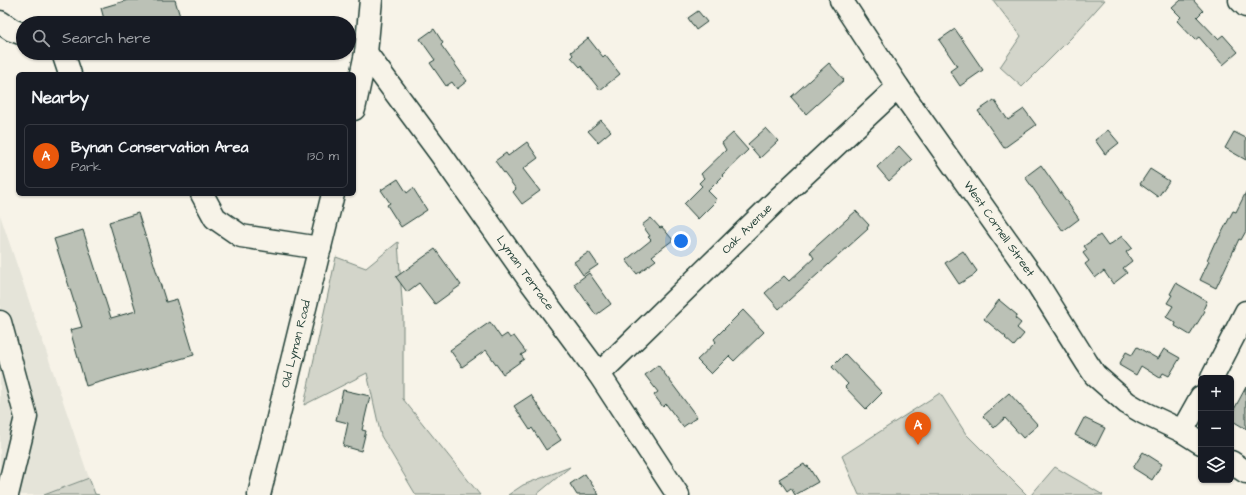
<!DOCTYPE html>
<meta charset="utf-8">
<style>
:root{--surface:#171b24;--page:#242831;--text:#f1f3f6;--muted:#9ea1a6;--line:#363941;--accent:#ea580c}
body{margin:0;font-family:"Architects Daughter",sans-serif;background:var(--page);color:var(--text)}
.controls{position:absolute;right:12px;bottom:12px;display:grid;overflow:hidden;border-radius:6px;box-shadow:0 1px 3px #0004}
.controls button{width:36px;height:36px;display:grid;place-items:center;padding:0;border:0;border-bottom:1px solid var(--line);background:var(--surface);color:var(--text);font:20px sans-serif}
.you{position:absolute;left:681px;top:241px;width:14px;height:14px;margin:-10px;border:3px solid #fff;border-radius:50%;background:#1a73e8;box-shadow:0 0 0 6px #1a73e833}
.badge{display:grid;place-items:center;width:26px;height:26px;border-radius:50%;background:var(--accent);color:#fff;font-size:13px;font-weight:700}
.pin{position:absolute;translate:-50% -33px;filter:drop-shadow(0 1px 2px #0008)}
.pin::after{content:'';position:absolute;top:21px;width:14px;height:12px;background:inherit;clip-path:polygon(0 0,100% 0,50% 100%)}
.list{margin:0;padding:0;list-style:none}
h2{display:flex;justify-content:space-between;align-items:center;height:52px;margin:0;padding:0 16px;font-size:17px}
h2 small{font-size:13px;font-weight:400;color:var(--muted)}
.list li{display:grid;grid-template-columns:26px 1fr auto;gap:12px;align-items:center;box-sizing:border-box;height:64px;margin:0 8px 8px;padding:0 8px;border:1px solid var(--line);border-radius:6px}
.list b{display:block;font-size:15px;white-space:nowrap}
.list p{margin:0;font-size:13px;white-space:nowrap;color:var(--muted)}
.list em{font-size:13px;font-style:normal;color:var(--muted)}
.icon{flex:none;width:22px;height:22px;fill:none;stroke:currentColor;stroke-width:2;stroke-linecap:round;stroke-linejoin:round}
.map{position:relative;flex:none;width:1246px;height:495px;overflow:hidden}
.search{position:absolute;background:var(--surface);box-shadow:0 1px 3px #0004;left:16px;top:16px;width:340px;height:44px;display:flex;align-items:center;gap:10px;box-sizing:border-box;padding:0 14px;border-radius:22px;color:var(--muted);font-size:15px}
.panel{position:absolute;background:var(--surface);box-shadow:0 1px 3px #0004;left:16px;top:72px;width:340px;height:124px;border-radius:6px}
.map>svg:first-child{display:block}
.built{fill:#e5e4d9}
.green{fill:#d3d5ca;stroke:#79897f}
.building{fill:#bbc1b6;stroke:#1f3d34}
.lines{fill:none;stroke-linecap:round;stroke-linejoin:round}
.minor-casing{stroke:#1f3d34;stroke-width:25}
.major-casing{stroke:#1f3d34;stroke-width:25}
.minor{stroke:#f7f3e8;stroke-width:22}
.major{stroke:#f7f3e8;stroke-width:22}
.labels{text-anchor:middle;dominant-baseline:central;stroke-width:3;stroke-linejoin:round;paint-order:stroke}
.street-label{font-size:12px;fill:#1f3d34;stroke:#f7f3e8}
</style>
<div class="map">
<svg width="1246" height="495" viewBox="0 0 1246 495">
<rect width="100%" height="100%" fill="#f7f3e8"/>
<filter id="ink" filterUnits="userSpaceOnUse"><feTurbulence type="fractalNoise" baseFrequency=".025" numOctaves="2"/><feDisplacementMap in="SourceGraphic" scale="8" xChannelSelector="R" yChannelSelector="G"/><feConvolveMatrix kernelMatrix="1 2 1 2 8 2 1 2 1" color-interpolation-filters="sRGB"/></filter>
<g filter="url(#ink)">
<path class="built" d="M 0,215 L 89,478 L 44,495 L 0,495 Z"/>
<g class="green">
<path d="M 993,0 L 1105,0 L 1071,38 L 1022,87 L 1000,67 L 1021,36 Z"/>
<path d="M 398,242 L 403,315 L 403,399 L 480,495 L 416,495 L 381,436 L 367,373 L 304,405 L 336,257 L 366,268 Z"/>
<path d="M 940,393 L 966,434 L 1027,495 L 859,495 L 842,456 Z"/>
<path d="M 570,467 L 536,495 L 508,495 L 523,485 Z"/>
<path d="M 1055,467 L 1103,495 L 1031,495 Z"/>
<path d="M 89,478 L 95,494 L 99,495 L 44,495 Z"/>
</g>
<g class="building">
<path d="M 128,0 L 175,0 L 182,23 L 105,23 L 101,8 Z"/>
<path d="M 1181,0 L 1193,0 L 1203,11 L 1197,17 L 1218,39 L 1223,35 L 1238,52 L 1223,65 L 1199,37 L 1195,40 L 1177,21 L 1181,17 L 1172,8 Z"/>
<path d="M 698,11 L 707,22 L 696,30 L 688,18 Z"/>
<path d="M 434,29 L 443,43 L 441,45 L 467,81 L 457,89 L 452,82 L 446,86 L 430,63 L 435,60 L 420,39 Z"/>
<path d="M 955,29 L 983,70 L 960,86 L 950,71 L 957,66 L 939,40 Z"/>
<path d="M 588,38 L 603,57 L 605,55 L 620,74 L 600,90 L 581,66 L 580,67 L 571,57 L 573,55 L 571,52 Z"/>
<path d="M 829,63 L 844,80 L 806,114 L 791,97 Z"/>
<path d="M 994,100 L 1008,120 L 1024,109 L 1036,125 L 1004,148 L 978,111 Z"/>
<path d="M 601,120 L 611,131 L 598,142 L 588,131 Z"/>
<path d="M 766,128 L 778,141 L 760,158 L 748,144 Z"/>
<path d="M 1108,130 L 1119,143 L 1105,154 L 1095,140 Z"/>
<path d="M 1234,132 L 1246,138 L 1246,160 L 1225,148 Z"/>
<path d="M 733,133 L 748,150 L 722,175 L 723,176 L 708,191 L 717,200 L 698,219 L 684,204 L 702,186 L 699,183 L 704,178 L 701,174 L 726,150 L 722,143 Z"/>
<path d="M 527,142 L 538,158 L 523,169 L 540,191 L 522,204 L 513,192 L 516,189 L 495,161 L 506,153 L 508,156 Z"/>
<path d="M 899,146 L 912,160 L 889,181 L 877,167 Z"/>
<path d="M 1041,165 L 1079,219 L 1063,231 L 1025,177 Z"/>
<path d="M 1150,169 L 1169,181 L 1158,197 L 1140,184 Z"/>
<path d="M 398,179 L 407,193 L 413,188 L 427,210 L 401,227 L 387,205 L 390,203 L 381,190 Z"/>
<path d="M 1246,192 L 1246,231 L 1241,240 L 1239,239 L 1216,288 L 1200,280 L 1209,261 L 1207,260 L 1215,242 L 1217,242 L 1233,211 L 1236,212 Z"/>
<path d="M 856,211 L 869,225 L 867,228 L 868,229 L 779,309 L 765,293 L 784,276 L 789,281 L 814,258 L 810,252 Z"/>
<path d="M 138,213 L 166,302 L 177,299 L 194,355 L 86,386 L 70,330 L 82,327 L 54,239 L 83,230 L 111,318 L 136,311 L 109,222 Z"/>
<path d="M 651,218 L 660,228 L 662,227 L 673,240 L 652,256 L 656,260 L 637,274 L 626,260 L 651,240 L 648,237 L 650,236 L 642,225 Z"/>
<path d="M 1100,235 L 1108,246 L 1122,236 L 1132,248 L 1126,252 L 1132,261 L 1123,268 L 1127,273 L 1113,284 L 1104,271 L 1095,278 L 1085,264 L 1089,261 L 1083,253 L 1087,250 L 1084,246 Z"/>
<path d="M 435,249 L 461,285 L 435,304 L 419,283 L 407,292 L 396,277 Z"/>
<path d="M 963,251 L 977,271 L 974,274 L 974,275 L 959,284 L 945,263 Z"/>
<path d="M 589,252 L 598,265 L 583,275 L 574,262 Z"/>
<path d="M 589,273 L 611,304 L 596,315 L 574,284 Z"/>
<path d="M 1176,283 L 1207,301 L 1203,310 L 1205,311 L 1190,335 L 1175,326 L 1176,323 L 1166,317 L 1173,306 L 1167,303 L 1172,295 L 1170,294 Z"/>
<path d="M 999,300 L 1017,315 L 1015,318 L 1021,323 L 1017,328 L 1024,334 L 1014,346 L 1005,338 L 1006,337 L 984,319 Z"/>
<path d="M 743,310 L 764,332 L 734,361 L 729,356 L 711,374 L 697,360 L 716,342 L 714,339 Z"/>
<path d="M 490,322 L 501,338 L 507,334 L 510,338 L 514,336 L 526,352 L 521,355 L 524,359 L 503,374 L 486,350 L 462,367 L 450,350 Z"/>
<path d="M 1137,347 L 1158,359 L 1164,349 L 1180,358 L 1169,376 L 1163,373 L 1160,378 L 1141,366 L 1136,375 L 1119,365 L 1126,352 L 1132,355 Z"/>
<path d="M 845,354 L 882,393 L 866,409 L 845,387 L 848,384 L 832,367 Z"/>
<path d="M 658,365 L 697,417 L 683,427 L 666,404 L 663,407 L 654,395 L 658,392 L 645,375 Z"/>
<path d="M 1246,387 L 1246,429 L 1231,420 L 1231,415 Z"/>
<path d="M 343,390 L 370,396 L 362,430 L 366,431 L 361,451 L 343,446 L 348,423 L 336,420 Z"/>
<path d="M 1009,393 L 1038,425 L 1023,438 L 1005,418 L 994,428 L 983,416 Z"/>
<path d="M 531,395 L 561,440 L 546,450 L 532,428 L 530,430 L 514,406 Z"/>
<path d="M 1084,418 L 1105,428 L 1096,446 L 1075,435 Z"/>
<path d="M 1143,452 L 1162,464 L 1152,480 L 1133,468 Z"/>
<path d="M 804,464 L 806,467 L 808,466 L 818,482 L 795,495 L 791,488 L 787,491 L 779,479 Z"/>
<path d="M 585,474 L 599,495 L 577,495 L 570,484 Z"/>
</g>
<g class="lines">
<g class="minor-casing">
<g id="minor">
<path d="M 841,0 L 898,87 L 1037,283 L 1087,363 L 1095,375 L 1127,403 L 1144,413 L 1182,431 L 1201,443"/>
<path d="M 1240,0 L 1246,6"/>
<path d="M 0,22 L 12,30 L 23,34"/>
<path d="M 63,53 L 70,74"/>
<path d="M 366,53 L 440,153 L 530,281 L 599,374 L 678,495"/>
<path d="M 202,194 L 215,218 L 241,236 L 320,248"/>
<path d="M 0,322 L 26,417 L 7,495"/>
<path d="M 599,374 L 776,201 L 898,87"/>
<path d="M 1212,378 L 1246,312"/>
<path d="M 1182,431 L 1201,397"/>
<path d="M 1231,462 L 1246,472"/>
</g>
</g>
<g class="major-casing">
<g id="major">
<path d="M 354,109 L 366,53 L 371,0"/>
<path d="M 259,495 L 333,194"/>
</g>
</g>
<use href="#minor" class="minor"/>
<use href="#major" class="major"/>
</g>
</g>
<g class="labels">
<g class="street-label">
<text transform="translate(747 229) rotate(-45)">Oak Avenue</text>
<text transform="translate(999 229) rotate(55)">West Cornell Street</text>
<text transform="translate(525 273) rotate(54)">Lyman Terrace</text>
<text transform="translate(296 344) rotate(-76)">Old Lyman Road</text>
</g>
</g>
</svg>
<div class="controls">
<button>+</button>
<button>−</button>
<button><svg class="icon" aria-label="layers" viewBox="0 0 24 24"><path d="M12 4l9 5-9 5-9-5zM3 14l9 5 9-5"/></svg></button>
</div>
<div class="you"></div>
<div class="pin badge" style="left:918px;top:445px">A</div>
<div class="search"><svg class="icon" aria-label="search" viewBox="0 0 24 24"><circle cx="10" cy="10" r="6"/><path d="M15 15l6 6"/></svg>Search here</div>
<section class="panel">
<h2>Nearby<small></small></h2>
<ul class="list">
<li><span class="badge">A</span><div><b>Bynan Conservation Area</b><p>Park</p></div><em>130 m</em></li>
</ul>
</section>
</div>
